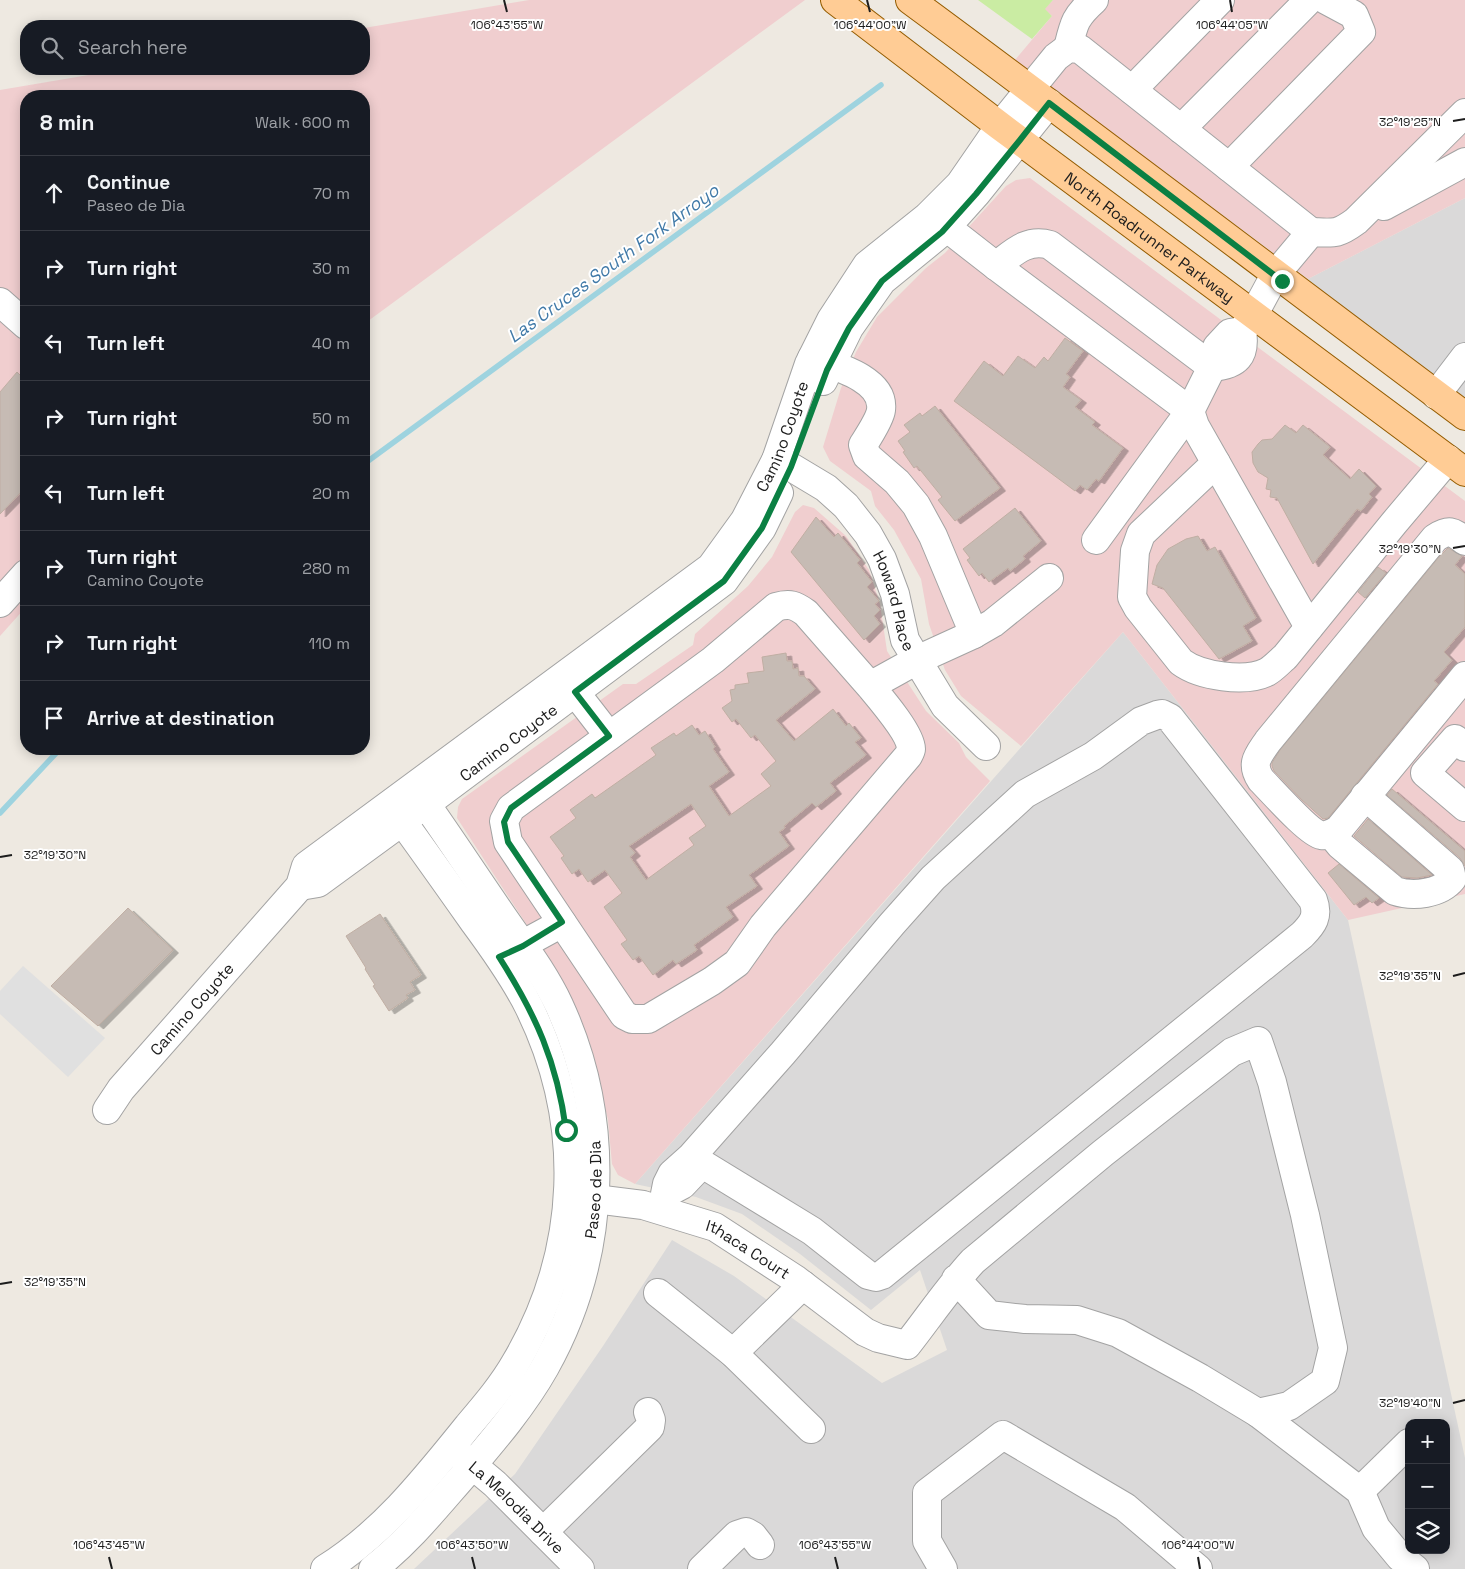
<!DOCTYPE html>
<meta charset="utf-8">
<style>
:root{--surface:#171b24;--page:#20242c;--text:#f1f3f6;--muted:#9ea1a6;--line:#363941}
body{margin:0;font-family:"Space Grotesk",sans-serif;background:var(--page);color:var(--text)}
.controls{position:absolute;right:15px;bottom:15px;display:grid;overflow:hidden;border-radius:10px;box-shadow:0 2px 12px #0003}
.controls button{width:45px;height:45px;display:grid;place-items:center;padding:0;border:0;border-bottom:1px solid var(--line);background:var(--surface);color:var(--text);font:25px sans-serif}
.stop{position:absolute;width:15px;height:15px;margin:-11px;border:4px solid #0b8043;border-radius:50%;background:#fff}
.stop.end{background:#0b8043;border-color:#fff;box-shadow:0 1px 5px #0008}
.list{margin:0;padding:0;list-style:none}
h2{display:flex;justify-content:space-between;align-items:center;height:65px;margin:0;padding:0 20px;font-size:21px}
h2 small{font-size:16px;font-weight:400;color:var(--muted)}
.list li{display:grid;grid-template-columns:32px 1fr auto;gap:15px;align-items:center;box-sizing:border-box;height:75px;padding:0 20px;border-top:1px solid var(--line)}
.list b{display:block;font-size:19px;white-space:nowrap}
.list p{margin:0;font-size:16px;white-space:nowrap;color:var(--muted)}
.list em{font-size:16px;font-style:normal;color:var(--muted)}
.icon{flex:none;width:28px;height:28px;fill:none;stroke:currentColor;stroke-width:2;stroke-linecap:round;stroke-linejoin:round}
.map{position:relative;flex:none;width:1465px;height:1569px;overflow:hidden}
.search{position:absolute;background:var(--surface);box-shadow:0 2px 12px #0003;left:20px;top:20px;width:350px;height:55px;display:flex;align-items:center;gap:12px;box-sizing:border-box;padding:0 18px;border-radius:20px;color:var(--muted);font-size:19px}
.panel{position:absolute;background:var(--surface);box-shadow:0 2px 12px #0003;left:20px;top:90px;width:350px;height:665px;border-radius:20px}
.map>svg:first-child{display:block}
.residential{fill:#dad9d9;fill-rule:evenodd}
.commercial{fill:#f0cecf}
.grass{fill:#caeca3}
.parking{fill:#e0e0e0}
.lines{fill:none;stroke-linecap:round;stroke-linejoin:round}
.stream{stroke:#9ed3df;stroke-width:5.5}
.building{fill:#c6bbb4;stroke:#c0aea3;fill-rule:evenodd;filter:url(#shadow)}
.minor-casing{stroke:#a3a3a3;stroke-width:30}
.major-casing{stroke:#945c00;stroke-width:30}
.minor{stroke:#fff;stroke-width:28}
.major{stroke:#ffcc95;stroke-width:28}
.route{stroke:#0b8043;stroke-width:6}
.ticks{fill:none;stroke:#1c1c1c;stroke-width:2}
.labels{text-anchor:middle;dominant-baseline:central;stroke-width:4;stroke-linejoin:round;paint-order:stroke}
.street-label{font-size:16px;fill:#1c1c1c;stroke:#fff}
.water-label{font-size:18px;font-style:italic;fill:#417aa8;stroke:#fff}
.ticks-label{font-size:12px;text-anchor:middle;fill:#1c1c1c;stroke:#fff;stroke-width:4;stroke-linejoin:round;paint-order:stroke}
</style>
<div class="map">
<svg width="1465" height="1569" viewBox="0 0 1465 1569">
<defs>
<filter id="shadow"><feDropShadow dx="5.5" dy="3" stdDeviation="0" flood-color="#0004"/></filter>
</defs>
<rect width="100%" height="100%" fill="#eee9e1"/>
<g class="residential">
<path d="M 1465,198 L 1465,415 L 1429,390 L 1308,279 Z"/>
<path d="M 1123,632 L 1348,920 L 1465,1458 L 1465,1569 L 414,1569 L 515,1474 L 603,1346 L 672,1240 L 734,1276 L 882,1383 L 947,1350 L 920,1270 L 871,1310 L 800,1254 L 742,1214 L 696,1197 L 635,1184 ZM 1409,1423 L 1446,1423 L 1446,1550 L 1409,1550 Z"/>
</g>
<g class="commercial">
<path d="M 529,0 L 805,0 L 364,324 L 364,96 L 26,96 L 26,607 L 0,636 L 0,90 L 124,69 L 364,69 L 364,28 Z"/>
<path d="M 1053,0 L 1465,0 L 1465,198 L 1308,279 L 1015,60 L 1052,16 L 1044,9 Z"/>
<path d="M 1030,178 L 1465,501 L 1465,894 L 1348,920 L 1123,632 L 1021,746 L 961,696 L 945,670 L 929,624 L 921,579 L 894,530 L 875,506 L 871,491 L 830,461 L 823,447 L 841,388 L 856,352 L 877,317 L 926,268 L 945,253 L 1006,186 L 1016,180 Z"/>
<path d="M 803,505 L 814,508 L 846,536 L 869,570 L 880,604 L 887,651 L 926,711 L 959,743 L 966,757 L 990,781 L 635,1184 L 618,1175 L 612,1164 L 608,1120 L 589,1040 L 553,965 L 457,818 L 458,807 L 462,799 L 623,684 L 636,684 L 693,645 L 695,634 L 748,586 L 772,557 L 795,512 Z"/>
</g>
<path class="grass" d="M 978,0 L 1053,0 L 1045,9 L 1052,16 L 1032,39 Z"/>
<path class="parking" d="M 23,966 L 105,1038 L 68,1077 L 0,1014 L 0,991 Z"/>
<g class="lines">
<g class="stream">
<path d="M 364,464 L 881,85"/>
<path d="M 0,813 L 60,749"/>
</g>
</g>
<g class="building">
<path d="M 1065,338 L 1083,351 L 1066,374 L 1070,377 L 1063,387 L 1081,400 L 1075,407 L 1095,422 L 1092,425 L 1123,448 L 1099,481 L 1096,479 L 1087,490 L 1080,485 L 1075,491 L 954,401 L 984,361 L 1003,376 L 1018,356 L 1035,368 L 1044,357 L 1048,361 Z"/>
<path d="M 17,372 L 26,381 L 26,487 L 0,514 L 0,392 Z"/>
<path d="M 935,406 L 1000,488 L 955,521 L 938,500 L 942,497 L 917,466 L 914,468 L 903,452 L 905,451 L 898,441 L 910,432 L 904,425 L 920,413 L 922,416 Z"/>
<path d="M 1285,425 L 1296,433 L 1303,425 L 1330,447 L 1323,455 L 1350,479 L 1359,469 L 1376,486 L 1369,494 L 1372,497 L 1361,511 L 1357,509 L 1313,564 L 1277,498 L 1270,497 L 1271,490 L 1266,489 L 1268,478 L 1258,472 L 1253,463 L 1252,452 L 1258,444 L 1262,440 L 1272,439 Z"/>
<path d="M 1015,508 L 1041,541 L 1023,556 L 1025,559 L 1010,571 L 1008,568 L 989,582 L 982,573 L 979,576 L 967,560 L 970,558 L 963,549 Z"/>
<path d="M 816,517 L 834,537 L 838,533 L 860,560 L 857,563 L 872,582 L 867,587 L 879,601 L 875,604 L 880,610 L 874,616 L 880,624 L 864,640 L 791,552 Z"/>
<path d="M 1198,536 L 1207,551 L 1215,547 L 1256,618 L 1243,626 L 1252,641 L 1219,659 L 1163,588 L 1152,584 L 1157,565 L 1168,549 L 1186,539 Z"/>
<path d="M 1448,548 L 1462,556 L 1455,565 L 1465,574 L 1465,627 L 1444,652 L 1452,660 L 1434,681 L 1438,684 L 1328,818 L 1323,819 L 1302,800 L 1274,771 L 1272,766 L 1272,763 L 1280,750 L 1439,557 Z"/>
<path d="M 1378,567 L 1386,573 L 1365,598 L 1358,592 Z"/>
<path d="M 786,653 L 787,661 L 792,661 L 793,669 L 798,668 L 799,676 L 804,676 L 815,689 L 776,720 L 794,741 L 833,709 L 846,726 L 849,723 L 861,738 L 855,742 L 866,755 L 830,783 L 836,791 L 816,807 L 812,803 L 784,826 L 785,828 L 779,832 L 789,846 L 749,875 L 757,886 L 726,907 L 733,917 L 694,945 L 697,950 L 676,964 L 673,960 L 653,975 L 639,956 L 633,960 L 621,944 L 627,940 L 604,907 L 622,893 L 605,870 L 588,882 L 579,869 L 572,874 L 561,858 L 564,856 L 550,837 L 576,818 L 570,810 L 592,794 L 595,798 L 656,755 L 651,748 L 674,733 L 676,736 L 692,725 L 699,735 L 705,731 L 715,747 L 713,749 L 729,772 L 709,786 L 729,816 L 771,786 L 761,774 L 776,761 L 755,735 L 751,738 L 736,719 L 732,722 L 722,708 L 732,701 L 730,690 L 735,689 L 735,685 L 749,683 L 747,673 L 764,671 L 762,657 ZM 691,804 L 706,826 L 689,838 L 694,845 L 646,880 L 630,857 L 635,853 L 629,846 Z"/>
<path d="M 1392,789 L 1465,851 L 1465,866 L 1460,858 L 1387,795 Z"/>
<path d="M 1368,819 L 1432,875 L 1417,878 L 1402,877 L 1354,836 Z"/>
<path d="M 1339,864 L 1379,898 L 1372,903 L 1366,897 L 1354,905 L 1328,873 Z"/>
<path d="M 128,908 L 173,950 L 98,1026 L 51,986 Z"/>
<path d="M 380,914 L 421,975 L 410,982 L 415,990 L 406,995 L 408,998 L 389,1011 L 373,986 L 375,985 L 365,969 L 366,968 L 346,936 Z"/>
</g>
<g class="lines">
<g class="minor-casing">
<g id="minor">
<path d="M 1068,48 C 1074,23 1075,17 1094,0"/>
<path d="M 1132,90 L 1220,0"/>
<path d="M 1181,129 L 1309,0"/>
<path d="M 1229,167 L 1361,32 L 1354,15 L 1326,0"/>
<path d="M 1384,206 L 1465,162"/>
<path d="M 946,227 L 996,266 L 1190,411 L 1195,426 L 1216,463 L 1141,534 L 1135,551 L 1132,597 L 1138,608 L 1181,662 C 1200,676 1245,683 1267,672 C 1274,668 1280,661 1285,657 L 1394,523 L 1448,459"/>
<path d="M 996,266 C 1013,253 1027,238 1050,245 L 1212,367 C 1237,365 1246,356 1242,331"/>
<path d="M 0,302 L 26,325"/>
<path d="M 812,358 C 835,366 885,379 881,410 C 880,419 868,437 863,445 L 867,456 L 897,482 L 916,505 L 933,536 L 974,634 L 917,660 L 870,686 C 880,698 911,734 911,749 C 911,751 909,754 908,756 L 763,926 L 737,963 L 712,981 L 648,1019 L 632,1019 L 624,1015 L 508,842 L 504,821 L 511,808 L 713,660 L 776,607 C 790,603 795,605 806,613 L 870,686"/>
<path d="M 823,381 L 849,328 L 882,281 L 942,232 L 976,194 L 1049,103"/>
<path d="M 1436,395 L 1465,357"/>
<path id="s1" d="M 776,460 L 791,467 L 826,488 L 846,506 L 868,534 L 882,559 L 895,594 L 905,640 L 945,706 L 986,746"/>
<path d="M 1216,463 L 1309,627"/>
<path d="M 1096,540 L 1190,411 L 1212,367 L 1217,347 L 1230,333 L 1242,331 L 1254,314 L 1275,275 L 1311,232 C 1334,233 1337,235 1356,221 L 1465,113"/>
<path d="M 1465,541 C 1452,531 1449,529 1435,538 L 1268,741 C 1258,756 1250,763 1261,780 C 1272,791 1309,833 1321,835 C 1329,836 1334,833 1339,829 L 1465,676"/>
<path d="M 0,603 L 26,574"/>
<path d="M 974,634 L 993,623 L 1049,578"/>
<path d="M 564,678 L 609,736"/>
<path d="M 1465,747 L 1455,739 L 1425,773 L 1465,807"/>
<path d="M 1331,834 L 1340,845 L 1395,891 C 1413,897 1440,894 1452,879 L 1450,870 L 1365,796"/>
<path id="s2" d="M 300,886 L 318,883 L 426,804 L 724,581 L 762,528 L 779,493"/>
<path d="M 507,953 L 562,923"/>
<path id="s3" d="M 107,1110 L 121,1089 L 300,886 L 306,866 L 711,567 L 745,520 L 776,460 L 809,364 L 831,320 L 867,265 L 927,217 L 960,184 L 1000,126 L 1056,57 L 1068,48 L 1080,49 L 1311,232"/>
<path d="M 691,1157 L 812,1231 L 868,1275 L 876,1277 L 882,1275 L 1302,935 C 1313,924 1319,916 1313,900 L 1170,718 L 1162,714 L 1157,715 L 1141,721 L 1093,756 L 1025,794 L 933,878 L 892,924 L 783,1053 L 691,1157 L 672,1174 L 667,1184 L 665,1194 L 682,1185 L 702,1164"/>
<path id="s4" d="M 569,1198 L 595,1199 L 643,1205 L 715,1227 L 795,1279 L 865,1332 L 878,1338 L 907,1345 C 929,1317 949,1287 973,1261 L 1103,1153 L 1232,1052 L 1258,1041 L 1272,1082 L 1305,1215 L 1333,1348 L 1325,1381 L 1289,1406 L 1258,1413 L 1200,1378 L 1118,1333 L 1077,1320 L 1025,1319 L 989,1315 L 956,1279"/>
<path d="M 803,1285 L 733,1353 L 811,1429"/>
<path d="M 658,1293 L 733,1353"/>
<path d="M 1258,1413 L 1360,1491 L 1376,1528 L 1400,1557 L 1415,1569"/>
<path id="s5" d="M 458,1453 L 495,1484 L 580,1569"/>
<path d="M 1360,1491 L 1409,1443"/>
<path d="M 543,1532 L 650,1427 L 651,1420 L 648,1412"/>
<path d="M 325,1569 C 383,1533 426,1478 468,1426 C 485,1406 503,1385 516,1362 C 581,1251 586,1123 529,1007 C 514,977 494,949 474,922 C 450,888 426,854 402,821 L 394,806"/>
<path id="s6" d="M 373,1569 C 408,1542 435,1508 464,1475 C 493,1441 523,1406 545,1367 C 607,1256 612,1120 559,1005 C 544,973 523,946 503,917 C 474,875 446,832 416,790"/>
<path d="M 702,1569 L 737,1535 L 746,1532 L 753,1536 L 760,1545"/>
<path d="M 943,1569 L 927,1541 L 927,1493 L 1003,1435 L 1125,1507 L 1198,1569"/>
</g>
</g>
<g class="major-casing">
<g id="major">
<path id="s7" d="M 835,0 L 1000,126 L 1465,472"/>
<path d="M 910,0 C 1096,137 1280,278 1465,416"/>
</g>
</g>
<use href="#minor" class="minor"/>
<use href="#major" class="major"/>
</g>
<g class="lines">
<path class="route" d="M 566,1130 C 557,1062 536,1015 499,957 L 523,946 L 562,922 L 508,842 L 504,822 L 511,808 L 609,736 L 575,692 L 724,581 L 762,528 L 791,467 L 827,370 L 849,328 L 882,281 L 942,232 L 976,194 L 1020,140 L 1049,103 L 1282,281"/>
</g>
<path class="ticks" d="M 504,0 L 507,12M 867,0 L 870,12M 1230,0 L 1232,12M 1453,121 L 1465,119M 1453,548 L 1465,546M 0,857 L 12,855M 1453,976 L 1465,973M 0,1284 L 12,1282M 1453,1403 L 1465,1400M 109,1557 L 112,1569M 472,1557 L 475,1569M 835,1557 L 838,1569M 1198,1557 L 1200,1569"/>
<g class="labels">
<g class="street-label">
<text stroke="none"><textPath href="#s7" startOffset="394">North Roadrunner Parkway</textPath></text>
<text stroke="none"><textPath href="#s3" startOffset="970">Camino Coyote</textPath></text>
<text stroke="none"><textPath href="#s1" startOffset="192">Howard Place</textPath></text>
<text stroke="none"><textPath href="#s2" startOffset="255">Camino Coyote</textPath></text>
<text stroke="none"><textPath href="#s3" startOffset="132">Camino Coyote</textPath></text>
<text stroke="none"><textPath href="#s6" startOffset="452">Paseo de Dia</textPath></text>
<text stroke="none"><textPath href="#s4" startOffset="189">Ithaca Court</textPath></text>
<text stroke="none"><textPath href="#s5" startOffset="80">La Melodia Drive</textPath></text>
</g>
<g class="water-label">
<text transform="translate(613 263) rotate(-36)">Las Cruces South Fork Arroyo</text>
</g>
</g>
<g class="ticks-label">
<text x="507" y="29">106°43'55"W</text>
<text x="870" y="29">106°44'00"W</text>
<text x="1232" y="29">106°44'05"W</text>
<text x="1410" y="126">32°19'25"N</text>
<text x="1410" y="553">32°19'30"N</text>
<text x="55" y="859">32°19'30"N</text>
<text x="1410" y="980">32°19'35"N</text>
<text x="55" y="1286">32°19'35"N</text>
<text x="1410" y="1407">32°19'40"N</text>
<text x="109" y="1549">106°43'45"W</text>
<text x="472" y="1549">106°43'50"W</text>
<text x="835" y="1549">106°43'55"W</text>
<text x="1198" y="1549">106°44'00"W</text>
</g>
</svg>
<div class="controls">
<button>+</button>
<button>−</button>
<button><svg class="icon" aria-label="layers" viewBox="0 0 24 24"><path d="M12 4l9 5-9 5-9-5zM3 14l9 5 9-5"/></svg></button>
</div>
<div class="stop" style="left:566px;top:1130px"></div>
<div class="stop end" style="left:1282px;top:281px"></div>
<div class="search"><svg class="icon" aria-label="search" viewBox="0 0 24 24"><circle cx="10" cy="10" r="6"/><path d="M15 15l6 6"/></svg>Search here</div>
<section class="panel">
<h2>8 min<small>Walk · 600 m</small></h2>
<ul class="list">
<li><svg class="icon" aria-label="ahead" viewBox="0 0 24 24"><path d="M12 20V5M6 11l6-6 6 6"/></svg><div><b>Continue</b><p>Paseo de Dia</p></div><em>70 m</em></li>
<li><svg class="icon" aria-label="right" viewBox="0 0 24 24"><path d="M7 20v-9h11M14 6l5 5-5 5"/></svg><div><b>Turn right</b></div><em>30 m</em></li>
<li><svg class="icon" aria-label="left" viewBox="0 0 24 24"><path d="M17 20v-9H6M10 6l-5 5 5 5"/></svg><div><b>Turn left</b></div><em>40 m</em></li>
<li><svg class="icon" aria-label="right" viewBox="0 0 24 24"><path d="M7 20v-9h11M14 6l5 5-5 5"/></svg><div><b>Turn right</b></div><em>50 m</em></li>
<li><svg class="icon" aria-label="left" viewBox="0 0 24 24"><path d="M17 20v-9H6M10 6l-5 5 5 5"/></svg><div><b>Turn left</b></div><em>20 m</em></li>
<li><svg class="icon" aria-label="right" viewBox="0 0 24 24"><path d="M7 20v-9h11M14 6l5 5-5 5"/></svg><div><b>Turn right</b><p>Camino Coyote</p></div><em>280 m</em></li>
<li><svg class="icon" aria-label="right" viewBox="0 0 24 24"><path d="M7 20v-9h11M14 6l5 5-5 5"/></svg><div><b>Turn right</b></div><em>110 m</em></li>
<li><svg class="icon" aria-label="arrive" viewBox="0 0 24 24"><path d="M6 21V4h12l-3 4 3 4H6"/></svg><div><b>Arrive at destination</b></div></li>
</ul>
</section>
</div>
